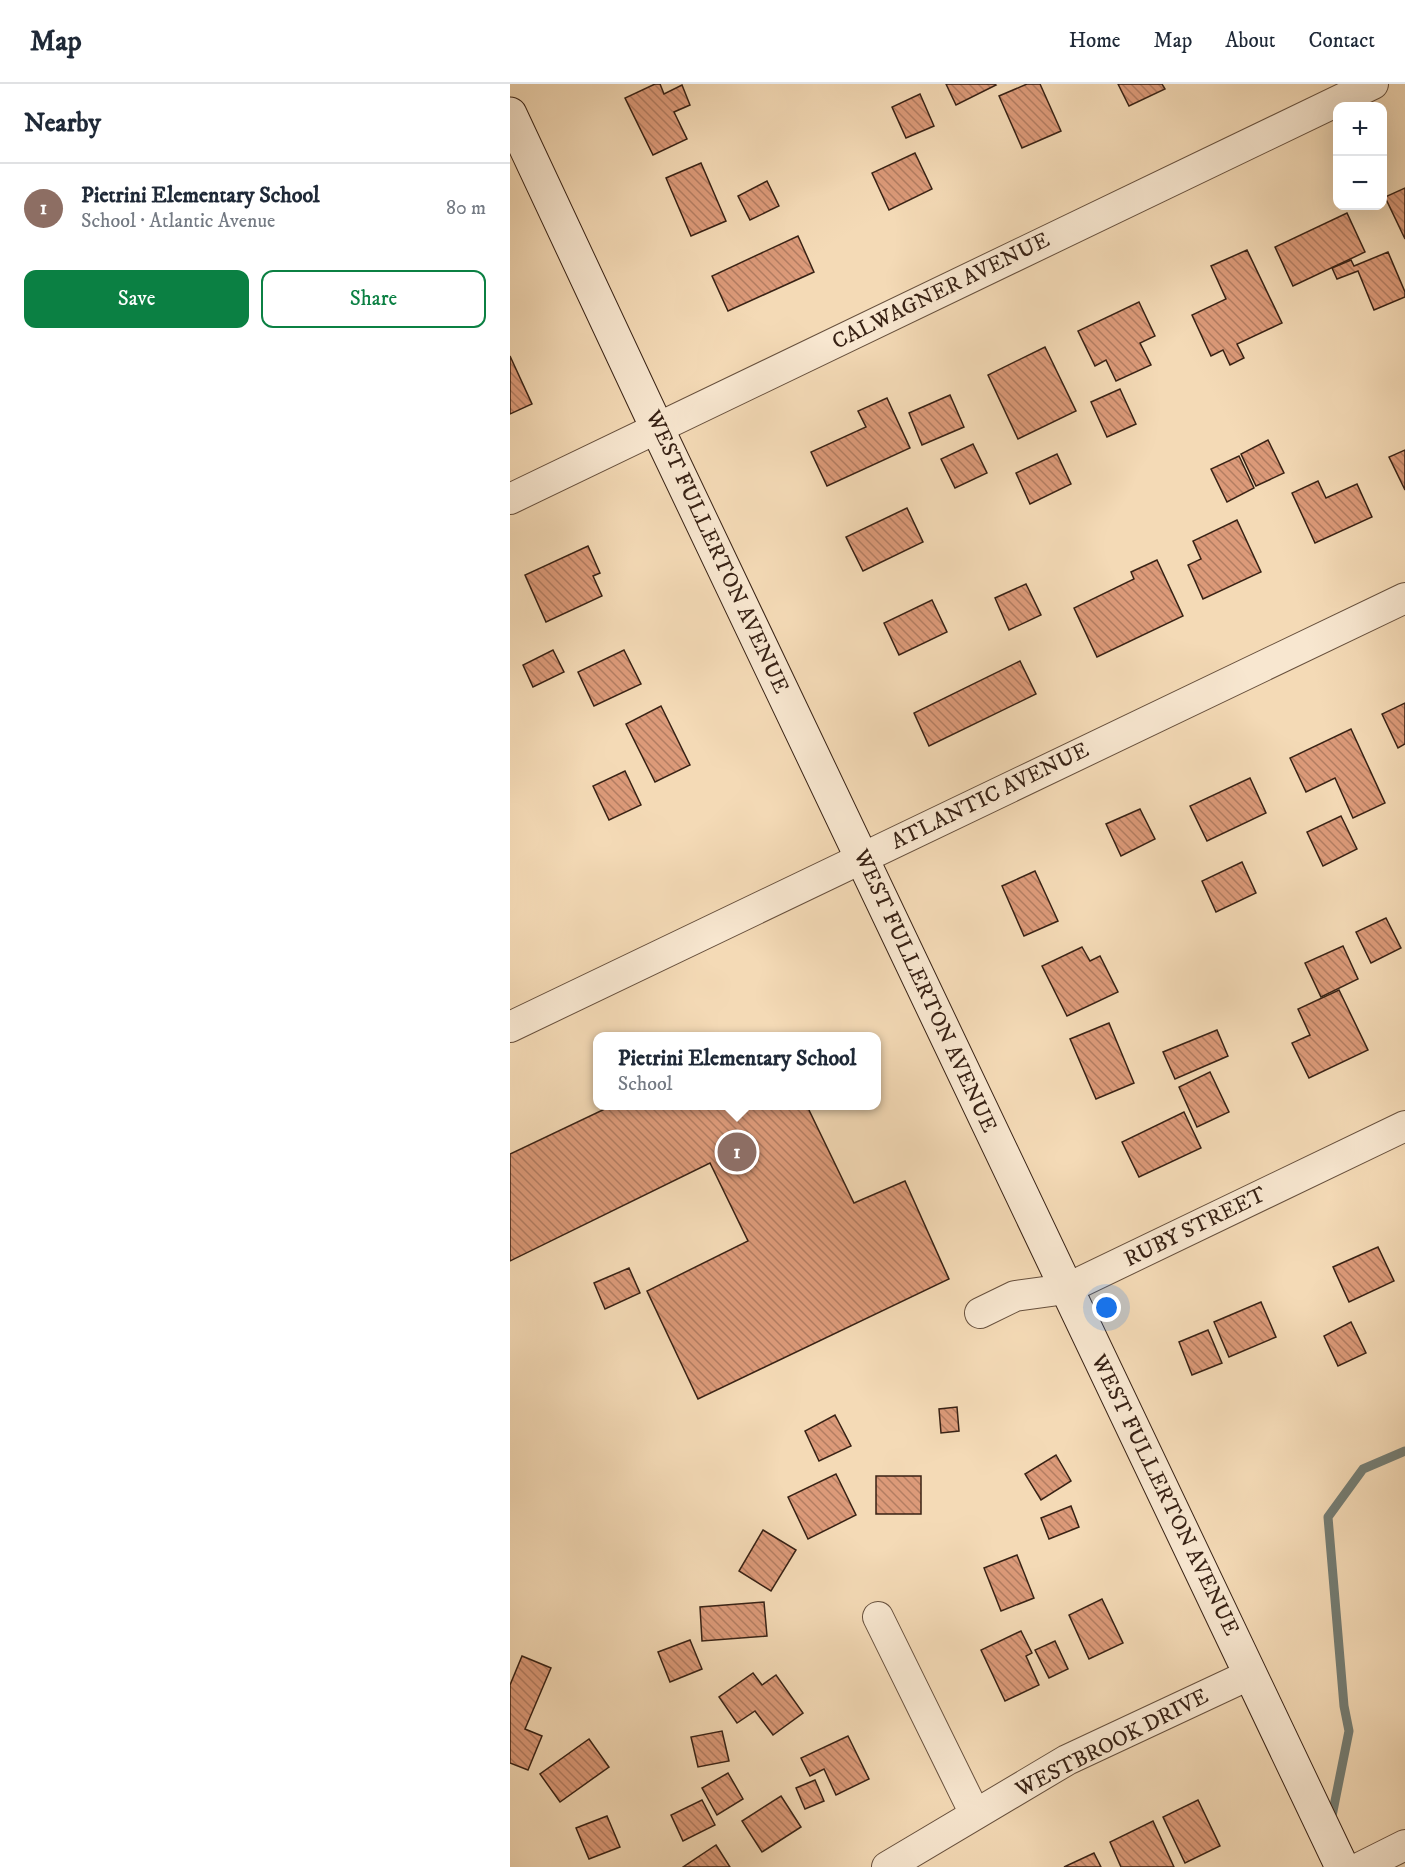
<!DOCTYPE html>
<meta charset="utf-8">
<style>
:root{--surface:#fff;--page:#f6f6f7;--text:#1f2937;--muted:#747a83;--line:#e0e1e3;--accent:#0b8043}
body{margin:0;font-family:"IM FELL DW Pica",serif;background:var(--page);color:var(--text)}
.controls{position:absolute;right:18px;top:18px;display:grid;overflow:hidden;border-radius:12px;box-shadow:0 6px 24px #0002}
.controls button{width:54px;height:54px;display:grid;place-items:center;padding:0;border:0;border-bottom:2px solid var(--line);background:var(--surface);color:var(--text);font:30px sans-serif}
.you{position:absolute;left:597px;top:1224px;width:21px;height:21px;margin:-15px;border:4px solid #fff;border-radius:50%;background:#1a73e8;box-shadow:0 0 0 9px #1a73e833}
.badge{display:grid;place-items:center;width:39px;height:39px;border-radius:50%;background:var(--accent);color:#fff;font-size:20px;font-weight:700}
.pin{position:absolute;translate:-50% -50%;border:3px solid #fff;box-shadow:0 2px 6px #0006}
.popup{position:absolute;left:83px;top:948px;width:288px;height:78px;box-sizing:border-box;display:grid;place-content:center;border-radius:12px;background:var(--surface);filter:drop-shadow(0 2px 4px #0005);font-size:20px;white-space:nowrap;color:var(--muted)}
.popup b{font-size:22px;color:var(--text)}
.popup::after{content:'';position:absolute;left:50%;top:100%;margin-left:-12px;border:12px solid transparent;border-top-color:var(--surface)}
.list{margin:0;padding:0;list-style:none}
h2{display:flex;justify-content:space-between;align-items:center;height:78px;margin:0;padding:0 24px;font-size:26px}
h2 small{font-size:20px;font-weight:400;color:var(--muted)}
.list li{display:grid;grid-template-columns:39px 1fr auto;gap:18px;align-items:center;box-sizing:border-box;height:90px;padding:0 24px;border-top:2px solid var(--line)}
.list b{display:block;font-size:22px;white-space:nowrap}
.list p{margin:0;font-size:20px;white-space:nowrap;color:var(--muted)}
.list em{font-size:20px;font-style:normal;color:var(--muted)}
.actions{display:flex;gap:12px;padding:18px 24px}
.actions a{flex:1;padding:14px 0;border:2px solid var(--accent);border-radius:12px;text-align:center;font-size:21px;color:var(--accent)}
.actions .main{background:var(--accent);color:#fff}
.map{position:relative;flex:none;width:895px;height:1783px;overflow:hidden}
header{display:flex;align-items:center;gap:36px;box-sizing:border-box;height:84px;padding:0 30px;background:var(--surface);border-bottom:2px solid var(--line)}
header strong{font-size:28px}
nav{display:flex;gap:33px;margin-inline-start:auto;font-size:21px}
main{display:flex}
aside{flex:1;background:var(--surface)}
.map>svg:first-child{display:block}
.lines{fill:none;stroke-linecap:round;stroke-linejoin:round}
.stream{stroke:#747d74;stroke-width:9}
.building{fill:url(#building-back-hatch);stroke:#382215;stroke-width:1.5}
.street-casing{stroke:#67503d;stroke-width:32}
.secondary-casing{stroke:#382215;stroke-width:35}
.street{stroke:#f8e7d0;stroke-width:30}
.secondary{stroke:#f8e7d0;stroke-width:33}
.labels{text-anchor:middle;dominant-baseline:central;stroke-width:4.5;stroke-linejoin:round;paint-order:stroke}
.street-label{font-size:22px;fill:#382215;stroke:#f8e7d0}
</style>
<header>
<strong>Map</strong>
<nav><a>Home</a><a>Map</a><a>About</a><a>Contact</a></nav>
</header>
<main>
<aside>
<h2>Nearby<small></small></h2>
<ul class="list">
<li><span class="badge" style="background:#8d6e63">1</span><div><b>Pietrini Elementary School</b><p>School · Atlantic Avenue</p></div><em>80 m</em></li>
</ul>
<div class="actions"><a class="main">Save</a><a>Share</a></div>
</aside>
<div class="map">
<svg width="895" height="1783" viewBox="0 0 895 1783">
<defs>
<pattern id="building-back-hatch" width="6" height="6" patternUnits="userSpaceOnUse" patternTransform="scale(1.5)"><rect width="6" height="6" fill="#dc9a79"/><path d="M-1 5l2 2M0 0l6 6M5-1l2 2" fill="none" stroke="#b37d62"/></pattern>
</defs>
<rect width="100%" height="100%" fill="#f4dab6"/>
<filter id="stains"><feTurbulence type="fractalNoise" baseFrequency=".00333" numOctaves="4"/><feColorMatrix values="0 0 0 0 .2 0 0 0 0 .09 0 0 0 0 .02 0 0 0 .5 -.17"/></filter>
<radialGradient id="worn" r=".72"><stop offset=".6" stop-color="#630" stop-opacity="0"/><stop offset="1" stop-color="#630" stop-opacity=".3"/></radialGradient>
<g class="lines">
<path class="stream" d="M 821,1737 L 839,1647 L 834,1622 L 818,1433 L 853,1385 L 895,1367"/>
</g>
<g class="building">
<path d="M 145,0 L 150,0 L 154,10 L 172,1 L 180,21 L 164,28 L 177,55 L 143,71 L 115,14 Z"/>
<path d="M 436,0 L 485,0 L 486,1 L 446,21 Z"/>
<path d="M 517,0 L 530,0 L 551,47 L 512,64 L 489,12 Z"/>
<path d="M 608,0 L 652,0 L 655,5 L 619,22 Z"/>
<path d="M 410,10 L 424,42 L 396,54 L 382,23 Z"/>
<path d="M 405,69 L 422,105 L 379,126 L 362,89 Z"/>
<path d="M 191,79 L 216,137 L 181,152 L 156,94 Z"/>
<path d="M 257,97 L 269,122 L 240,136 L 228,112 Z"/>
<path d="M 895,104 L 895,155 L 875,113 Z"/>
<path d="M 837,129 L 855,168 L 783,202 L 765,163 Z"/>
<path d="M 288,152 L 304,188 L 218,227 L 202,192 Z"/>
<path d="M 737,166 L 772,239 L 727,260 L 734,274 L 720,281 L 713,266 L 701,272 L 682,231 L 716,215 L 701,182 Z"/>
<path d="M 878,168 L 895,208 L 895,213 L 864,226 L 848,187 L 827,195 L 822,184 L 841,176 L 844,182 Z"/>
<path d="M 629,218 L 645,252 L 630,259 L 641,281 L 606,297 L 596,276 L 585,282 L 568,247 Z"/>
<path d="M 535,263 L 566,327 L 508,355 L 478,291 Z"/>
<path d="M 0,272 L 22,320 L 0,330 Z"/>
<path d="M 610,305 L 626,340 L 597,353 L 581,318 Z"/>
<path d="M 440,311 L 454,343 L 412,361 L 399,329 Z"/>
<path d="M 377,314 L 400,364 L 317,402 L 301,368 L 356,343 L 348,327 Z"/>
<path d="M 758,356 L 774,389 L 746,402 L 731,370 Z"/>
<path d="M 463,360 L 477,389 L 445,404 L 431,375 Z"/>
<path d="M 895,366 L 895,406 L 879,373 Z"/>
<path d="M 547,370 L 561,400 L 520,420 L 506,389 Z"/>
<path d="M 729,372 L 744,404 L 717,418 L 701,385 Z"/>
<path d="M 808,397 L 816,414 L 847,400 L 862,433 L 805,459 L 782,409 Z"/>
<path d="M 397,424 L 413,458 L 353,487 L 336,453 Z"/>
<path d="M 727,436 L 751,488 L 693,515 L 678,481 L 691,475 L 683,457 Z"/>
<path d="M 78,462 L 90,489 L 83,492 L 92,512 L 36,538 L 15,491 Z"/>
<path d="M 647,476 L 673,532 L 587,573 L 564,524 L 624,495 L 621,488 Z"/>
<path d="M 516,500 L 531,531 L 499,546 L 485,514 Z"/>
<path d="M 422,516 L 437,548 L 389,571 L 374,539 Z"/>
<path d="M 43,566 L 54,588 L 23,603 L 13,581 Z"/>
<path d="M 114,566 L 131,600 L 84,622 L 68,588 Z"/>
<path d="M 510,577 L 526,610 L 419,662 L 404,629 Z"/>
<path d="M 895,619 L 895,660 L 888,664 L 872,630 Z"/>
<path d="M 151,622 L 180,681 L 145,698 L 116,640 Z"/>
<path d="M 841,645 L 875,719 L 843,734 L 825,694 L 796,708 L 780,674 Z"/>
<path d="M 115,687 L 131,721 L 99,736 L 83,702 Z"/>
<path d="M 740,694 L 756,729 L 697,757 L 680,722 Z"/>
<path d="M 630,725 L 645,755 L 611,772 L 596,740 Z"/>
<path d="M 831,732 L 847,765 L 813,782 L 797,748 Z"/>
<path d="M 732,778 L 746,809 L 706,828 L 692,797 Z"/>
<path d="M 525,787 L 548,837 L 514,852 L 492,802 Z"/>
<path d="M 876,834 L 891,864 L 861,879 L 846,848 Z"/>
<path d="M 833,862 L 848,895 L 811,913 L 795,879 Z"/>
<path d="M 572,863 L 580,877 L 590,872 L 608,908 L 557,932 L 532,882 Z"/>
<path d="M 829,906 L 858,966 L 799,994 L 782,959 L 800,951 L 788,925 Z"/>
<path d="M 599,939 L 624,999 L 586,1015 L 560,955 Z"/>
<path d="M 707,946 L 718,972 L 665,995 L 653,968 Z"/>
<path d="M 700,988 L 719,1028 L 687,1043 L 669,1003 Z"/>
<path d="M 101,1022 L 297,1022 L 344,1119 L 395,1097 L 439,1195 L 188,1315 L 137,1207 L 238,1157 L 200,1079 L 0,1177 L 0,1070 Z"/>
<path d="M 674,1028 L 691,1064 L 629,1093 L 612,1058 Z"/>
<path d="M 868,1163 L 884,1197 L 839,1218 L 823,1183 Z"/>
<path d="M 119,1184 L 130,1209 L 95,1225 L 84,1199 Z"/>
<path d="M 751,1218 L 766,1253 L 719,1273 L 704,1238 Z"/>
<path d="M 841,1238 L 856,1269 L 828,1282 L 814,1252 Z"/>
<path d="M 698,1246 L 712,1279 L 682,1291 L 669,1258 Z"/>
<path d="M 447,1323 L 449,1347 L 431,1349 L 429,1325 Z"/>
<path d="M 325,1331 L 341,1362 L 309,1377 L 295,1347 Z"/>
<path d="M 546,1371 L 561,1397 L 531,1416 L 515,1390 Z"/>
<path d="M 326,1390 L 346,1431 L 298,1455 L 278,1413 Z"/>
<rect x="366" y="1392" width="45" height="38"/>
<path d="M 561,1422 L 569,1443 L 539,1455 L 531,1434 Z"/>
<path d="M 253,1446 L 286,1466 L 261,1507 L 229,1487 Z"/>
<path d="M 507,1471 L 524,1514 L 491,1527 L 474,1484 Z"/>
<path d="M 592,1515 L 613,1559 L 579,1575 L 559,1531 Z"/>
<path d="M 254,1518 L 257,1552 L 192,1557 L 190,1523 Z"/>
<path d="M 511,1547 L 522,1569 L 516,1572 L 529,1601 L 495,1617 L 471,1566 Z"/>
<path d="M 180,1556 L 192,1585 L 160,1598 L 148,1568 Z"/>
<path d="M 545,1557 L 558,1585 L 539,1594 L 525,1566 Z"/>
<path d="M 12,1572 L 41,1584 L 15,1645 L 32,1652 L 18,1686 L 0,1679 L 0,1601 Z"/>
<path d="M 243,1589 L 252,1601 L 266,1591 L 293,1629 L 263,1651 L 245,1627 L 227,1639 L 209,1613 Z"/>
<path d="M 212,1647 L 219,1677 L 188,1683 L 181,1653 Z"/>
<path d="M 338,1652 L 359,1695 L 326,1711 L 314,1685 L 300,1692 L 291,1674 Z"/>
<path d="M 79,1655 L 99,1683 L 50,1718 L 30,1690 Z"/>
<path d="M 218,1689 L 233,1715 L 207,1731 L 192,1704 Z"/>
<path d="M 305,1696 L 314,1717 L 295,1725 L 286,1704 Z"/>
<path d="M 271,1712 L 291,1743 L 252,1768 L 232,1737 Z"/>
<path d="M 192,1716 L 205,1741 L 173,1757 L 161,1731 Z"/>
<path d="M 688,1716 L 710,1762 L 675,1779 L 653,1733 Z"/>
<path d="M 97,1732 L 110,1763 L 79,1775 L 66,1744 Z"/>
<path d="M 643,1737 L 664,1783 L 611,1783 L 600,1758 Z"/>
<path d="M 206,1761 L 220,1783 L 173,1783 Z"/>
<path d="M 584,1769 L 591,1783 L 554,1783 Z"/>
</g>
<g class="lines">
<g class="street-casing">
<g id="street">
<path d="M 0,415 L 863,0"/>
<path d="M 0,943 L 895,514"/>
<path d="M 470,1229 L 505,1212 L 556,1205 L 895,1042"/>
<path d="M 368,1533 L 465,1730"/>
<path d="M 377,1783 L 557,1676 L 741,1590"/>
<path d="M 851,1783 L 895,1761"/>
</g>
</g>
<g class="secondary-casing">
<path id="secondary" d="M 0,30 L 147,344 L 832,1783"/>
</g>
<use href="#street" class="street"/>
<use href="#secondary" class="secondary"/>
</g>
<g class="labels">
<g class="street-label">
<text transform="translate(431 207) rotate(-26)">CALWAGNER AVENUE</text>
<text transform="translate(207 468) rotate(65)">WEST FULLERTON AVENUE</text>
<text transform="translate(480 712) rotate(-26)">ATLANTIC AVENUE</text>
<text transform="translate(415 907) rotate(65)">WEST FULLERTON AVENUE</text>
<text transform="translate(685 1143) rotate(-26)">RUBY STREET</text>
<text transform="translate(655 1411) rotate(64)">WEST FULLERTON AVENUE</text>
<text transform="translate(602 1659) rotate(-27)">WESTBROOK DRIVE</text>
</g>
</g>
<rect width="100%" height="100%" filter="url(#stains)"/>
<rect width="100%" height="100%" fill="url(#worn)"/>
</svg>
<div class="controls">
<button>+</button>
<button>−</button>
</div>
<div class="you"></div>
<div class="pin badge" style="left:227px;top:1068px;background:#8d6e63">1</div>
<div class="popup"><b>Pietrini Elementary School</b>School</div>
</div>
</main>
